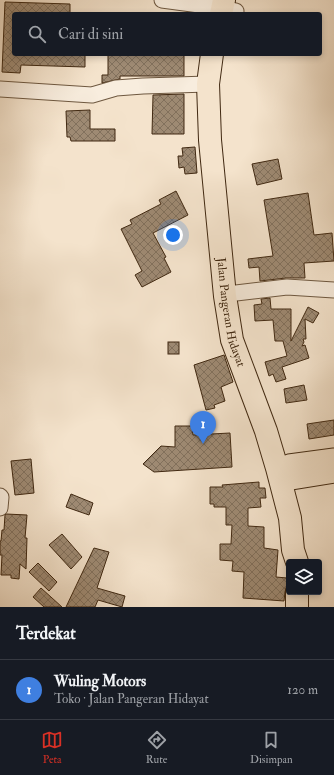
<!DOCTYPE html>
<html lang="id">
<meta charset="utf-8">
<style>
:root{--surface:#171b24;--page:#242831;--text:#f1f3f6;--muted:#9ea1a6;--line:#363941;--accent:#d93025}
body{margin:0;font-family:"IM FELL Double Pica",serif;background:var(--page);color:var(--text)}
.controls{position:absolute;right:12px;bottom:12px;display:grid;overflow:hidden;border-radius:4px;box-shadow:0 2px 6px #0003}
.controls button{width:36px;height:36px;display:grid;place-items:center;padding:0;border:0;border-bottom:1px solid var(--line);background:var(--surface);color:var(--text);font:20px sans-serif}
.you{position:absolute;left:173px;top:235px;width:14px;height:14px;margin:-10px;border:3px solid #fff;border-radius:50%;background:#1a73e8;box-shadow:0 0 0 6px #1a73e833}
.badge{display:grid;place-items:center;width:26px;height:26px;border-radius:50%;background:var(--accent);color:#fff;font-size:13px;font-weight:700}
.pin{position:absolute;translate:-50% -33px;filter:drop-shadow(0 1px 2px #0008)}
.pin::after{content:'';position:absolute;top:21px;width:14px;height:12px;background:inherit;clip-path:polygon(0 0,100% 0,50% 100%)}
.list{margin:0;padding:0;list-style:none}
h2{display:flex;justify-content:space-between;align-items:center;height:52px;margin:0;padding:0 16px;font-size:17px}
h2 small{font-size:13px;font-weight:400;color:var(--muted)}
.list li{display:grid;grid-template-columns:26px 1fr auto;gap:12px;align-items:center;box-sizing:border-box;height:60px;padding:0 16px;border-top:1px solid var(--line)}
.list b{display:block;font-size:15px;white-space:nowrap}
.list p{margin:0;font-size:13px;white-space:nowrap;color:var(--muted)}
.list em{font-size:13px;font-style:normal;color:var(--muted)}
.icon{flex:none;width:22px;height:22px;fill:none;stroke:currentColor;stroke-width:2;stroke-linecap:round;stroke-linejoin:round}
.map{position:relative;flex:none;width:334px;height:607px;overflow:hidden}
.search{position:absolute;background:var(--surface);box-shadow:0 2px 6px #0003;left:12px;right:12px;top:12px;height:44px;display:flex;align-items:center;gap:10px;box-sizing:border-box;padding:0 14px;border-radius:4px;color:var(--muted);font-size:15px}
.sheet{height:112px;background:var(--surface)}
nav{display:flex;justify-content:space-around;align-items:center;box-sizing:border-box;height:56px;border-top:1px solid var(--line);background:var(--surface);font-size:11px;color:var(--muted)}
nav a{display:grid;justify-items:center;gap:2px}
nav .on{color:var(--accent)}
.map>svg:first-child{display:block}
.building{fill:url(#building-cross-hatch);stroke:#412912}
.lines{fill:none;stroke-linecap:round;stroke-linejoin:round}
.minor-casing{stroke:#6e5840;stroke-width:17}
.major-casing{stroke:#412912;stroke-width:21}
.highway-casing{stroke:#412912;stroke-width:24}
.minor{stroke:#f8edde;stroke-width:15}
.major{stroke:#f4e3cc;stroke-width:19}
.highway{stroke:#f4e3cc;stroke-width:22}
.labels{text-anchor:middle;dominant-baseline:central;stroke-width:3;stroke-linejoin:round;paint-order:stroke}
.street-label{font-size:12px;fill:#412912;stroke:#f8edde}
</style>
<div class="map">
<svg width="334" height="607" viewBox="0 0 334 607">
<defs>
<pattern id="building-cross-hatch" width="8" height="8" patternUnits="userSpaceOnUse"><rect width="8" height="8" fill="#9e8a73"/><path d="M0 0l8 8M0 8l8-8" fill="none" stroke="#82715d"/></pattern>
</defs>
<rect width="100%" height="100%" fill="#f4e3cc"/>
<filter id="stains"><feTurbulence type="fractalNoise" baseFrequency=".005" numOctaves="4"/><feColorMatrix values="0 0 0 0 .2 0 0 0 0 .09 0 0 0 0 .02 0 0 0 .5 -.17"/></filter>
<radialGradient id="worn" r=".72"><stop offset=".6" stop-color="#630" stop-opacity="0"/><stop offset="1" stop-color="#630" stop-opacity=".3"/></radialGradient>
<g class="building">
<path d="M 5,2 L 70,4 L 70,14 L 14,14 L 14,54 L 85,54 L 85,67 L 21,65 L 20,73 L 2,72 Z"/>
<path d="M 108,54 L 184,54 L 184,76 L 120,76 L 120,79 L 102,83 L 102,75 L 108,75 Z"/>
<path d="M 184,94 L 184,134 L 152,134 L 153,95 Z"/>
<path d="M 90,110 L 90,129 L 115,129 L 115,141 L 71,141 L 70,137 L 67,137 L 66,111 Z"/>
<path d="M 195,147 L 197,173 L 185,174 L 184,167 L 179,168 L 178,156 L 183,156 L 182,148 Z"/>
<path d="M 278,159 L 282,179 L 257,185 L 252,164 Z"/>
<path d="M 176,191 L 188,215 L 153,233 L 166,257 L 164,258 L 171,272 L 142,287 L 135,275 L 142,271 L 121,229 L 132,224 L 130,220 L 161,204 L 159,200 Z"/>
<path d="M 308,193 L 314,235 L 332,233 L 334,261 L 304,263 L 305,278 L 286,278 L 260,281 L 259,267 L 249,268 L 248,259 L 273,256 L 264,200 Z"/>
<path d="M 270,298 L 271,309 L 291,309 L 291,341 L 308,307 L 319,313 L 313,323 L 305,319 L 306,339 L 303,339 L 304,342 L 302,346 L 305,345 L 309,358 L 282,367 L 286,379 L 276,382 L 273,374 L 269,376 L 265,362 L 287,356 L 283,341 L 275,341 L 273,320 L 255,321 L 254,305 L 262,304 L 261,299 Z"/>
<rect x="168" y="342" width="11" height="12"/>
<path d="M 224,355 L 233,382 L 221,387 L 225,401 L 214,405 L 215,408 L 206,410 L 194,365 Z"/>
<path d="M 304,385 L 307,400 L 286,403 L 284,389 Z"/>
<path d="M 334,420 L 334,435 L 309,439 L 307,424 Z"/>
<path d="M 175,426 L 192,426 L 193,435 L 230,433 L 232,467 L 154,472 L 143,464 L 161,446 L 175,447 Z"/>
<path d="M 31,459 L 34,493 L 15,495 L 11,461 Z"/>
<path d="M 259,482 L 259,488 L 265,488 L 266,498 L 260,498 L 261,507 L 248,508 L 248,526 L 264,527 L 264,548 L 278,550 L 276,577 L 287,578 L 287,585 L 285,592 L 284,601 L 243,598 L 244,572 L 232,571 L 233,561 L 220,560 L 220,544 L 231,544 L 232,525 L 226,525 L 226,507 L 214,507 L 214,504 L 210,504 L 210,487 L 223,487 L 222,485 Z"/>
<path d="M 71,494 L 93,503 L 89,515 L 66,507 Z"/>
<path d="M 6,514 L 27,515 L 25,538 L 27,538 L 26,569 L 20,564 L 19,579 L 11,578 L 11,575 L 1,575 L 2,555 L 0,555 L 0,541 L 1,541 L 2,530 L 4,530 L 5,515 Z"/>
<path d="M 62,534 L 82,557 L 71,569 L 49,545 Z"/>
<path d="M 94,548 L 109,552 L 97,588 L 125,596 L 122,607 L 98,600 L 95,607 L 66,607 Z"/>
<path d="M 38,563 L 57,582 L 49,591 L 29,572 Z"/>
<path d="M 41,588 L 62,607 L 44,607 L 33,597 Z"/>
</g>
<g class="lines">
<g class="minor-casing">
<g id="minor">
<path d="M 162,0 L 222,8 L 236,11"/>
<path d="M 0,89 L 92,95 L 116,88 L 143,86 L 208,84"/>
<path d="M 236,293 L 287,287 L 334,290"/>
<path d="M 0,496 L 1,497 L 0,508"/>
</g>
</g>
<g class="major-casing">
<g id="major">
<path d="M 289,464 L 334,458"/>
<path d="M 292,480 L 334,473"/>
</g>
</g>
<g class="highway-casing">
<g id="highway">
<path d="M 221,14 L 224,0"/>
<path id="s1" d="M 212,54 L 208,84 L 210,140 L 225,296 L 232,340 L 266,431 L 277,468 L 290,518 L 293,550 L 297,562"/>
<path d="M 297,592 L 297,607"/>
</g>
</g>
<use href="#minor" class="minor"/>
<use href="#major" class="major"/>
<use href="#highway" class="highway"/>
</g>
<g class="labels">
<g class="street-label">
<text stroke="none"><textPath href="#s1" startOffset="260">Jalan Pangeran Hidayat</textPath></text>
</g>
</g>
<rect width="100%" height="100%" filter="url(#stains)"/>
<rect width="100%" height="100%" fill="url(#worn)"/>
</svg>
<div class="controls">
<button><svg class="icon" aria-label="layers" viewBox="0 0 24 24"><path d="M12 4l9 5-9 5-9-5zM3 14l9 5 9-5"/></svg></button>
</div>
<div class="you"></div>
<div class="pin badge" style="left:203px;top:444px;background:#3f7fe0">1</div>
<div class="search"><svg class="icon" aria-label="search" viewBox="0 0 24 24"><circle cx="10" cy="10" r="6"/><path d="M15 15l6 6"/></svg>Cari di sini</div>
</div>
<section class="sheet">
<h2>Terdekat<small></small></h2>
<ul class="list">
<li><span class="badge" style="background:#3f7fe0">1</span><div><b>Wuling Motors</b><p>Toko · Jalan Pangeran Hidayat</p></div><em>120 m</em></li>
</ul>
</section>
<nav>
<a class="on"><svg class="icon" aria-label="map" viewBox="0 0 24 24"><path d="M3 6l6-2 6 2 6-2v14l-6 2-6-2-6 2zM9 4v14M15 6v14"/></svg>Peta</a>
<a><svg class="icon" aria-label="directions" viewBox="0 0 24 24"><path d="M12 3l9 9-9 9-9-9zM9 14v-3h6M13 9l2 2-2 2"/></svg>Rute</a>
<a><svg class="icon" aria-label="saved" viewBox="0 0 24 24"><path d="M7 4h10v16l-5-4-5 4z"/></svg>Disimpan</a>
</nav>
